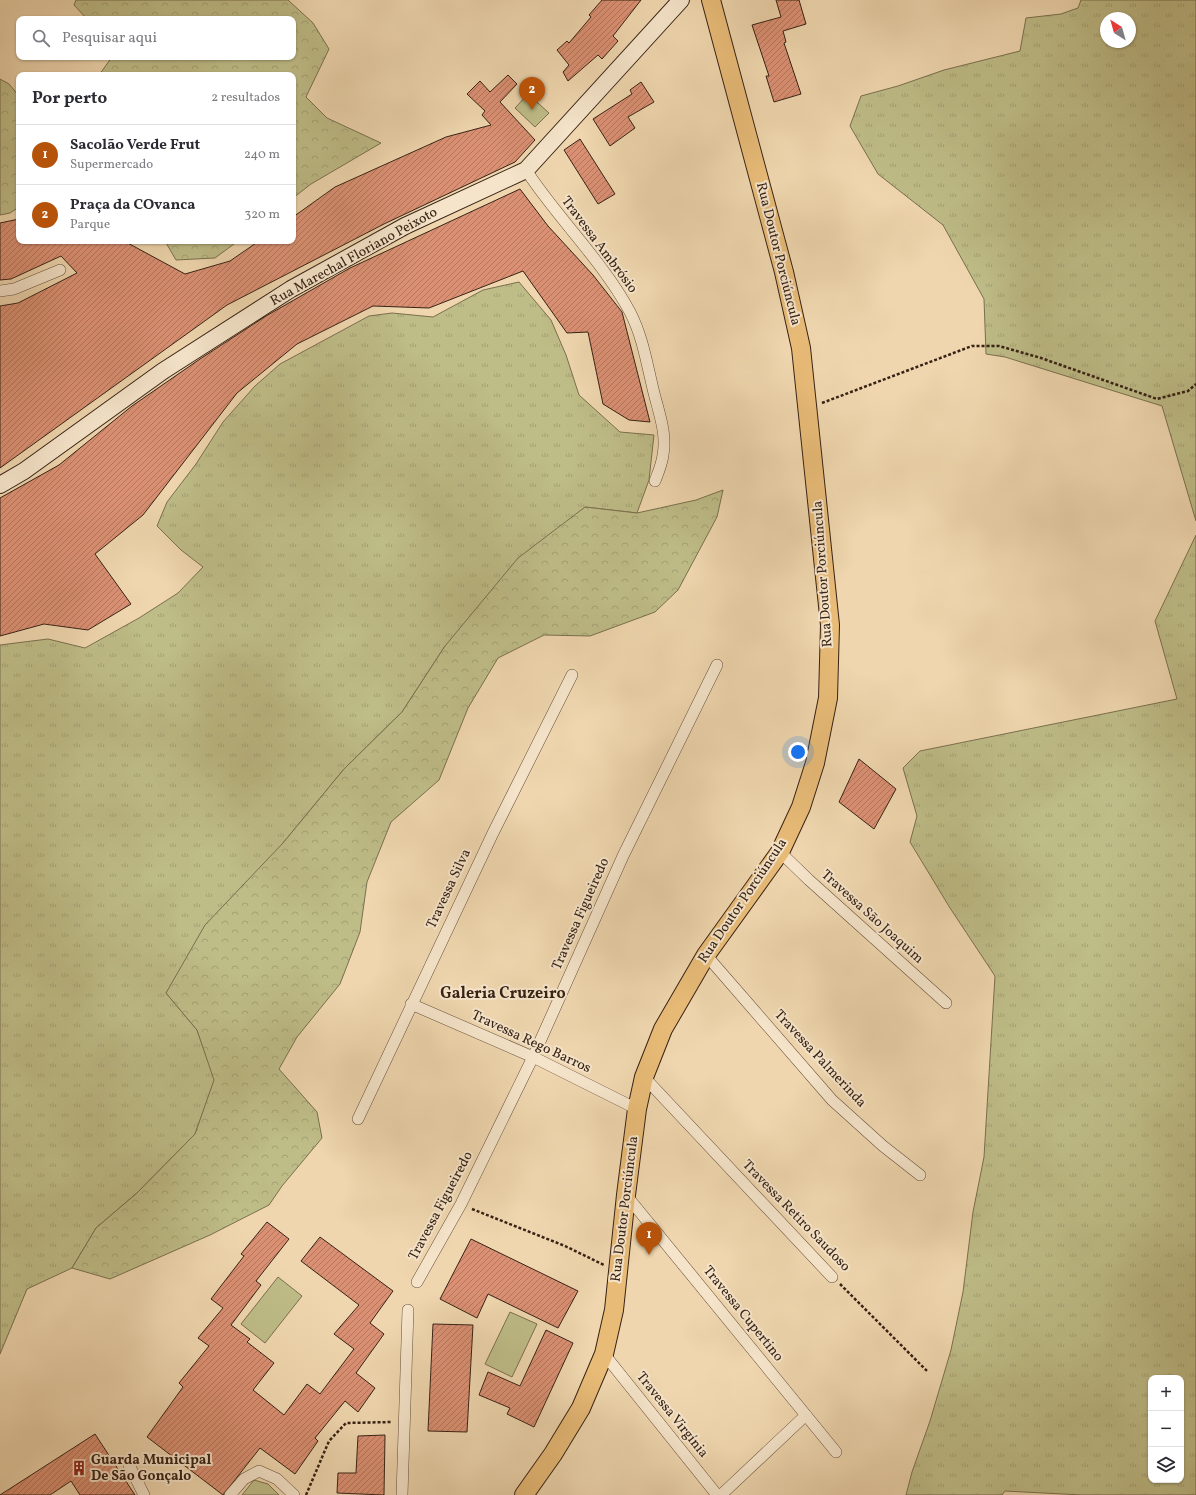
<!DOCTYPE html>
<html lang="pt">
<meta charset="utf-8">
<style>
:root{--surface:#fff;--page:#f7f7f7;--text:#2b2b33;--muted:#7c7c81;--line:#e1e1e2;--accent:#b45309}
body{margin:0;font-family:Vollkorn,serif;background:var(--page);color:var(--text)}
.controls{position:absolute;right:12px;bottom:12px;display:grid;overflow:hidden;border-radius:8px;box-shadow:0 1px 3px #0004}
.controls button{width:36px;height:36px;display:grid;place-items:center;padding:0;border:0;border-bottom:1px solid var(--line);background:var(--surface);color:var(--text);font:20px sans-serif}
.compass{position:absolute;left:1100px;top:12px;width:36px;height:36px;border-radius:50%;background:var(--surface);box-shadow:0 1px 3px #0004;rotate:323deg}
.you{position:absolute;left:798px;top:752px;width:14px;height:14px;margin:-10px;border:3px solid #fff;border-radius:50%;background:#1a73e8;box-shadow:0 0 0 6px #1a73e833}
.badge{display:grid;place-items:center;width:26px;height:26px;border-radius:50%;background:var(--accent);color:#fff;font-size:13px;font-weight:700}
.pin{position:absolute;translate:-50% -33px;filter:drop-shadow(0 1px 2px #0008)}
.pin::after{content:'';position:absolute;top:21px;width:14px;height:12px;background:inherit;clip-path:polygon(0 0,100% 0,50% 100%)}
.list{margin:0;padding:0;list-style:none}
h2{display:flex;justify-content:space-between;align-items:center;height:52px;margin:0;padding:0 16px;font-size:17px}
h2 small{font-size:13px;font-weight:400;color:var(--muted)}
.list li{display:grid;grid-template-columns:26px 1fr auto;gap:12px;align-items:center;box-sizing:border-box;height:60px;padding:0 16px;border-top:1px solid var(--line)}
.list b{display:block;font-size:15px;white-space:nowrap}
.list p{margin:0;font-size:13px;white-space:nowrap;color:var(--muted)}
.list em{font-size:13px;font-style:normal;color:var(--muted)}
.icon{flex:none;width:22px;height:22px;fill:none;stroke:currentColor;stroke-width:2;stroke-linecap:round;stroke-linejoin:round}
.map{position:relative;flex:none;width:1196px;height:1495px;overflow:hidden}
.search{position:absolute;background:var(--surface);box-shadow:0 1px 3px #0004;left:16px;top:16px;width:280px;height:44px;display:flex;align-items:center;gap:10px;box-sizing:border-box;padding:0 14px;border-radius:8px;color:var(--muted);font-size:15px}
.panel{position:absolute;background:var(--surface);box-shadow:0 1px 3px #0004;left:16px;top:72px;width:280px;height:172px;border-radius:8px}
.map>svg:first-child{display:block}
.grass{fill:url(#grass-tufts);stroke:#7a6f4e;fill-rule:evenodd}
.forest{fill:url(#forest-crowns);stroke:#7a6f4e}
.park{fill:#bebc87;stroke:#7a6f4e}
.building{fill:url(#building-hatch);stroke:#372215}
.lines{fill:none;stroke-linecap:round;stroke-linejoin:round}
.minor-casing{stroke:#654f3b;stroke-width:12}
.secondary-casing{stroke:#372215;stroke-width:18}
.primary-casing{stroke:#372215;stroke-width:20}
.path{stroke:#372215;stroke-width:2.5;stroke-dasharray:3 2;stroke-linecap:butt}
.minor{stroke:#f5e4ca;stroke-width:11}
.secondary{stroke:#f5e4ca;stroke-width:16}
.primary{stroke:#e8bb77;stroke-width:18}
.labels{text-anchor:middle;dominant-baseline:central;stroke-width:4;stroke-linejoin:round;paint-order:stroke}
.street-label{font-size:14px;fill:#372215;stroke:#f5e4ca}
.poi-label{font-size:14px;font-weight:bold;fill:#372215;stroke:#f5e4ca;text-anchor:start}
.quarter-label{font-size:16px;font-weight:bold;fill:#372215;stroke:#f5e4ca}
</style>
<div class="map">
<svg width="1196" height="1495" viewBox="0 0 1196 1495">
<defs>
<pattern id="grass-tufts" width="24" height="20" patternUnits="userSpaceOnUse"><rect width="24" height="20" fill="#bebc87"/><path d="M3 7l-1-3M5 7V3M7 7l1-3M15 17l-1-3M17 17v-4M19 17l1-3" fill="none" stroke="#a4a174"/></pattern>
<pattern id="forest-crowns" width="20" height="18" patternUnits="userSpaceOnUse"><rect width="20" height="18" fill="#bebc87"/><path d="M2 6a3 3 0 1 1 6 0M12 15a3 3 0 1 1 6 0" fill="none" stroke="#a4a174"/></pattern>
<pattern id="building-hatch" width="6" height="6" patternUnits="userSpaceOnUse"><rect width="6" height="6" fill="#db9073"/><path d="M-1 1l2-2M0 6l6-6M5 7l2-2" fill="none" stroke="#b2755d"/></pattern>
</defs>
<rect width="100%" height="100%" fill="#efd6ae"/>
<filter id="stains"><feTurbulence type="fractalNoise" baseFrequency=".005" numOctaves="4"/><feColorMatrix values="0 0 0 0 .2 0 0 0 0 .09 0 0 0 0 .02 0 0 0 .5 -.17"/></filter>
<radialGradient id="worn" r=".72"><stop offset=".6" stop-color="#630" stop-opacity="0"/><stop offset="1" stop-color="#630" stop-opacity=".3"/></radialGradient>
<g class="grass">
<path d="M 1081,0 L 1196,0 L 1196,521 L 1162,406 L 1005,357 L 986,354 L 984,299 L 943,225 L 878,174 L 850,126 L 861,96 L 898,86 L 944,70 L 1020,51 L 1026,18 L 1061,14 L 1078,8 ZM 1106,18 L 1130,18 L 1130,42 L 1106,42 Z"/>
<path d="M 519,282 L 551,320 L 566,355 L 579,395 L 620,432 L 654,435 L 649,480 L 637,513 L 585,507 L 445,646 L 402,712 L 344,769 L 283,843 L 166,993 L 197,1030 L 215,1080 L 195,1134 L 137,1193 L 96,1228 L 72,1268 L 27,1289 L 0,1354 L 0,645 L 48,639 L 85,648 L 139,618 L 178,593 L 203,567 L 181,550 L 157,526 L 167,502 L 196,464 L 223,422 L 255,386 L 280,364 L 369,316 L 392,313 L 433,317 L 483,290 Z"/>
<path d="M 1196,535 L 1196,1495 L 1082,1495 L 1005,1491 L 1002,1495 L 906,1495 L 912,1472 L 930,1421 L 951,1350 L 963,1292 L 973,1212 L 984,1157 L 995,976 L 950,908 L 910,842 L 917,816 L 903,768 L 920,751 L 1177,699 L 1155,621 ZM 1151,1378 L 1181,1378 L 1181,1480 L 1151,1480 Z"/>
</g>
<g class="forest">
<path d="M 76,0 L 288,0 L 313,23 L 329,49 L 306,97 L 327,118 L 381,143 L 311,184 L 293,198 L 293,75 L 99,75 L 112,57 L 293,57 L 293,19 L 87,19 L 74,5 Z"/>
<path d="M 0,79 L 9,84 L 19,96 L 19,207 L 10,213 L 0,215 Z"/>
<path d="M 165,241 L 238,241 L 215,258 L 176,260 Z"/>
<path d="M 723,490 L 717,517 L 678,590 L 655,612 L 590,636 L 544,635 L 498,658 L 468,708 L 439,780 L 391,822 L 367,882 L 360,932 L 340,984 L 297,1037 L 279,1069 L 317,1112 L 322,1138 L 282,1186 L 269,1205 L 210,1235 L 110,1279 L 72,1268 L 96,1228 L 137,1193 L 195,1134 L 214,1080 L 197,1030 L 166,993 L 205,925 L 283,843 L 344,769 L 402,712 L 445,646 L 518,558 L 585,507 L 637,513 L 696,500 Z"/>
</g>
<g class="park">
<path d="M 528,94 L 549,113 L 535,127 L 515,108 Z"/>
<path d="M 278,1277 L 302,1296 L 265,1343 L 241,1324 Z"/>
<path d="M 510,1312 L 537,1324 L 512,1377 L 485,1364 Z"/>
<path d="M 254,1480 L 268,1484 L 279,1495 L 242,1495 Z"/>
</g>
<g class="building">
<path d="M 602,0 L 641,0 L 613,36 L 618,41 L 602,59 L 598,55 L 568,81 L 563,72 L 569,65 L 557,50 L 567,41 L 569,43 L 591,17 L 589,15 Z"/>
<path d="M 776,0 L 799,0 L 806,24 L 783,31 L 786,42 L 784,43 L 801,94 L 774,102 L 766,76 L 769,76 L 752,25 L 781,17 Z"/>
<path d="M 508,75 L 517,84 L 500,102 L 535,140 L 515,162 L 384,224 L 227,305 L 0,468 L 0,306 L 18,303 L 77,273 L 61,256 L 11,279 L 0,280 L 0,223 L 19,219 L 19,241 L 124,241 L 185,274 L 230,261 L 259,241 L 293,241 L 293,217 L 335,187 L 446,137 L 491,125 L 482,115 L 485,111 L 467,94 L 480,81 L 490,92 Z"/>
<path d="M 641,82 L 654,102 L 628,117 L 635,128 L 610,146 L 593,119 L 632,94 L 630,90 Z"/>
<path d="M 580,139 L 615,194 L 598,204 L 564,150 Z"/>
<path d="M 520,189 L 548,226 L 593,275 L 622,312 L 650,422 L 629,420 L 603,404 L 588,332 L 567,333 L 523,271 L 429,308 L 373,306 L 297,344 L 237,393 L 143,515 L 95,554 L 131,604 L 88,630 L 44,624 L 0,636 L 0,498 L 59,465 L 132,406 L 200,359 L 266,316 L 350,268 Z"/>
<path d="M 859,759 L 896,789 L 874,829 L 839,802 Z"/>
<path d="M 267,1222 L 289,1239 L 256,1281 L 261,1285 L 231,1325 L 250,1339 L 247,1342 L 274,1363 L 253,1390 L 284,1415 L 307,1384 L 320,1394 L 354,1349 L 334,1334 L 359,1305 L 301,1261 L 320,1237 L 393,1291 L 370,1323 L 384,1334 L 356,1373 L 375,1388 L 358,1412 L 345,1401 L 315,1438 L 318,1441 L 295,1474 L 260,1448 L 223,1495 L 147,1437 L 183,1387 L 179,1383 L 209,1346 L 198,1338 L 223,1308 L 211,1299 L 244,1256 L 241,1254 Z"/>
<path d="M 471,1239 L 578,1291 L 558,1328 L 488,1294 L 477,1318 L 440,1299 Z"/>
<path d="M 433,1324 L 473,1325 L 467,1432 L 428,1431 Z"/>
<path d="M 546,1330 L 573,1343 L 534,1427 L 507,1414 L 510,1408 L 479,1395 L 488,1372 L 520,1386 Z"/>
<path d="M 95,1434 L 135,1495 L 80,1495 L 71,1481 L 50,1495 L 0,1495 Z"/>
<path d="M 385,1435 L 384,1495 L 337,1493 L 338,1473 L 356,1473 L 358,1436 Z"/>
</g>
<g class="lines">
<g class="minor-casing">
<g id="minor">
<path d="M 526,170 C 558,219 602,260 630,312 C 643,337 647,365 654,393 C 659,413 667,434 663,455 C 662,464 658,473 655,481"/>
<path d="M 0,291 L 14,289 L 60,270"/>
<path d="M 780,852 L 809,880 L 946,1003"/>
<path d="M 706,955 L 832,1100 L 883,1146 L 920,1175"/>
<path d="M 411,1004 L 533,1057 L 637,1109"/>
<path d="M 644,1077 L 832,1277"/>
<path d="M 358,1119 L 493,833 L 572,675"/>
<path d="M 626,1195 L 836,1452"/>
<path d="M 417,1282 L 461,1204 L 533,1057 L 623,856 L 717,665"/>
<path d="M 604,1354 L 717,1495"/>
<path d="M 129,1465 L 144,1495"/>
<path d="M 230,1495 L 244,1479 L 259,1471 L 277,1479 L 294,1495"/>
<path d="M 402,1495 L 408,1310"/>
<path d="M 721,1495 L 806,1415"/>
</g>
</g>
<g class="secondary-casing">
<path id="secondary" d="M 0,485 L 24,471 L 163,371 L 291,289 L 405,226 L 526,170 L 681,0"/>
</g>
<g class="primary-casing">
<path id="primary" d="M 524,1495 L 553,1454 L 581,1408 L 604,1354 L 614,1310 L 626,1195 L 637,1109 L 644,1077 L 663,1029 L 706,955 L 780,852 L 801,807 L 815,763 L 828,698 L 830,625 L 801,348 L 784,272 L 711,0"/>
</g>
<g class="path">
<path d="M 822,403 L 972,346 L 999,346 L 1041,358 L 1157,399 L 1188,391 L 1196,384"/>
<path d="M 472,1209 L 565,1246 L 604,1265"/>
<path d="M 840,1284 L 928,1372"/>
<path d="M 306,1495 L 329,1441 L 346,1423 L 392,1422"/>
</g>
<use href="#minor" class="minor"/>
<use href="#secondary" class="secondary"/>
<use href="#primary" class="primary"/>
</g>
<defs>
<g id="building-bare" transform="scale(1.2)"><path d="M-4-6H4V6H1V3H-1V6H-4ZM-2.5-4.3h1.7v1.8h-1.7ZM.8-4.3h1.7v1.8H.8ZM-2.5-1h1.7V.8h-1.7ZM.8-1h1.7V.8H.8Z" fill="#8f2418" stroke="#f5e4ca" stroke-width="2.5" paint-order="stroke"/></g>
</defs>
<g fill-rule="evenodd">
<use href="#building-bare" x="79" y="1468"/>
</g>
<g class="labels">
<g class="street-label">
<text transform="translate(599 245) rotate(53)">Travessa Ambrósio</text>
<text transform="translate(778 254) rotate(76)">Rua Doutor Porciúncula</text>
<text transform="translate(354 257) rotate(-29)">Rua Marechal Floriano Peixoto</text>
<text transform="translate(823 574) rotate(-94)">Rua Doutor Porciúncula</text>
<text transform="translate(449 889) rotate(-65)">Travessa Silva</text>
<text transform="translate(743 901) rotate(-56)">Rua Doutor Porciúncula</text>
<text transform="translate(581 914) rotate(-66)">Travessa Figueiredo</text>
<text transform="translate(872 917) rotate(42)">Travessa São Joaquim</text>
<text transform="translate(531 1042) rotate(25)">Travessa Rego Barros</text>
<text transform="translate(820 1059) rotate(47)">Travessa Palmerinda</text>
<text transform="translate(441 1206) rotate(-62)">Travessa Figueiredo</text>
<text transform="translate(625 1209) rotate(-83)">Rua Doutor Porciúncula</text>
<text transform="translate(796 1216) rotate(46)">Travessa Retiro Saudoso</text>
<text transform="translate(743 1314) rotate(51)">Travessa Cupertino</text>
<text transform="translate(672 1415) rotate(51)">Travessa Virgínia</text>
</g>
<g class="poi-label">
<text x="91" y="1460">Guarda Municipal<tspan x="91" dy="16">De São Gonçalo</tspan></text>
</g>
<g class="quarter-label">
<text x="503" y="994">Galeria Cruzeiro</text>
</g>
</g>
<rect width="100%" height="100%" filter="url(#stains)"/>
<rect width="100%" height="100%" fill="url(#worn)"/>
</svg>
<div class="controls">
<button>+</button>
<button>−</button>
<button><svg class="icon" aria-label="layers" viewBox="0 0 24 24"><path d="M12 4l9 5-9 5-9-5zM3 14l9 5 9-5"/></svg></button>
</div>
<svg class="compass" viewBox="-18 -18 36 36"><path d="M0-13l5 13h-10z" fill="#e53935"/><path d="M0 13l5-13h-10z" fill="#7c7c81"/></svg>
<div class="you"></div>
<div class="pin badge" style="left:649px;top:1255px">1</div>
<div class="pin badge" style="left:532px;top:110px">2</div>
<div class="search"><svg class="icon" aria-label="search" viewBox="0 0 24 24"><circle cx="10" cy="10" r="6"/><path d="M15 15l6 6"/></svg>Pesquisar aqui</div>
<section class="panel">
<h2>Por perto<small>2 resultados</small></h2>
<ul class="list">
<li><span class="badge">1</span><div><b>Sacolão Verde Frut</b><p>Supermercado</p></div><em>240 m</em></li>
<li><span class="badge">2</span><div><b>Praça da COvanca</b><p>Parque</p></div><em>320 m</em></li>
</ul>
</section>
</div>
